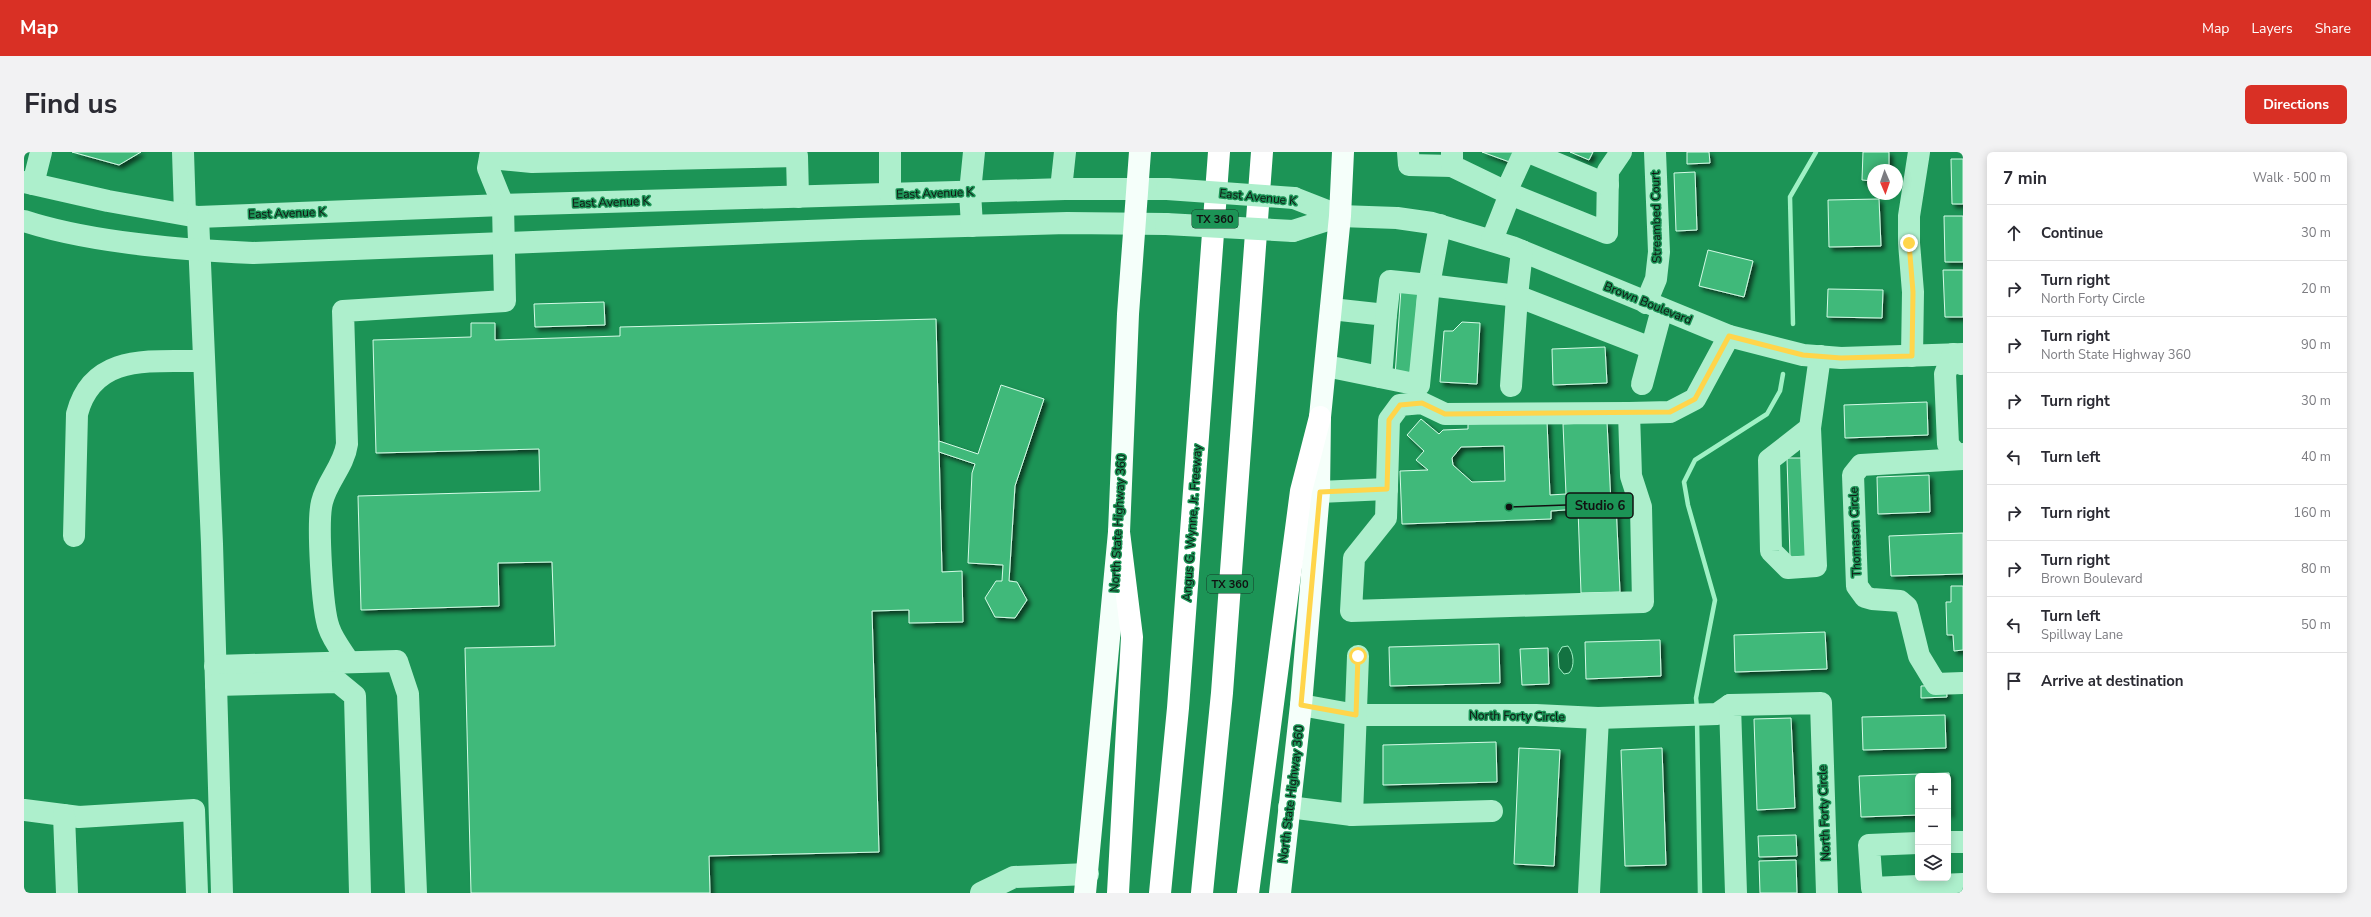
<!DOCTYPE html>
<meta charset="utf-8">
<style>
:root{--surface:#fff;--page:#f2f2f3;--text:#2b2b33;--muted:#7c7c81;--line:#e1e1e2;--accent:#d93025}
body{margin:0;font-family:"Nunito Sans",sans-serif;background:var(--page);color:var(--text)}
.controls{position:absolute;right:12px;bottom:12px;display:grid;overflow:hidden;border-radius:6px;box-shadow:0 2px 10px #0003}
.controls button{width:36px;height:36px;display:grid;place-items:center;padding:0;border:0;border-bottom:1px solid var(--line);background:var(--surface);color:var(--text);font:20px sans-serif}
.compass{position:absolute;left:1843px;top:12px;width:36px;height:36px;border-radius:50%;background:var(--surface);box-shadow:0 2px 10px #0003;rotate:178deg}
.stop{position:absolute;width:12px;height:12px;margin:-9px;border:3px solid #ffd54a;border-radius:50%;background:#fff}
.stop.end{background:#ffd54a;border-color:#fff;box-shadow:0 1px 4px #0008}
.list{margin:0;padding:0;list-style:none}
h2{display:flex;justify-content:space-between;align-items:center;height:52px;margin:0;padding:0 16px;font-size:17px}
h2 small{font-size:13px;font-weight:400;color:var(--muted)}
.list li{display:grid;grid-template-columns:26px 1fr auto;gap:12px;align-items:center;box-sizing:border-box;height:56px;padding:0 16px;border-top:1px solid var(--line)}
.list b{display:block;font-size:15px;white-space:nowrap}
.list p{margin:0;font-size:13px;white-space:nowrap;color:var(--muted)}
.list em{font-size:13px;font-style:normal;color:var(--muted)}
.icon{flex:none;width:22px;height:22px;fill:none;stroke:currentColor;stroke-width:2;stroke-linecap:round;stroke-linejoin:round}
.map{position:relative;flex:none;width:1939px;height:741px;overflow:hidden;border-radius:6px}
header{display:flex;align-items:center;gap:24px;box-sizing:border-box;height:56px;padding:0 20px;background:var(--accent);color:#fff}
header strong{font-size:19px}
nav{display:flex;gap:22px;margin-inline-start:auto;font-size:14px}
.intro{display:flex;align-items:center;justify-content:space-between;box-sizing:border-box;height:96px;padding:0 24px}
h1{margin:0;font-size:28px}
.button{padding:10px 18px;border-radius:6px;background:var(--accent);color:#fff;font-size:14px;font-weight:700}
main{display:flex;gap:24px;padding:0 24px}
aside{flex:1;background:var(--surface);border-radius:6px;box-shadow:0 2px 10px #0003}
.map>svg:first-child{display:block}
.water{fill:#137241;stroke:#a0f1c5}
.lines{fill:none;stroke-linecap:round;stroke-linejoin:round}
.stream{stroke:#a0f1c5;stroke-width:4.5}
.building{fill:#40b97a;stroke:#d4fbe6;fill-rule:evenodd;filter:url(#shadow)}
.minor{stroke:#adefcc;stroke-width:22}
.major{stroke:#f5fffa;stroke-width:22}
.highway{stroke:#fff;stroke-width:22}
.minor-bridge{stroke:#adefcc;stroke-width:22}
.route{stroke:#ffd54a;stroke-width:5}
.labels{text-anchor:middle;dominant-baseline:central;stroke-width:3;stroke-linejoin:round;paint-order:stroke}
.shield{fill:#1c9456;stroke:#143826;stroke-width:1}
.shield-label{font-size:11px;font-weight:bold;fill:#111}
.street-label{font-size:12px;fill:#111;stroke:#1c9456}
.leader{fill:none;stroke:#111;stroke-width:1.5}
.callout-dot{fill:#111;stroke:#1c9456;stroke-width:1.5}
.callout{fill:#1c9456;stroke:#111;stroke-width:1.5}
.callout-label{font-size:13px;text-anchor:middle;font-weight:bold;fill:#111}
</style>
<header>
<strong>Map</strong>
<nav><a>Map</a><a>Layers</a><a>Share</a></nav>
</header>
<div class="intro"><h1>Find us</h1><a class="button">Directions</a></div>
<main>
<div class="map">
<svg width="1939" height="741" viewBox="0 0 1939 741">
<defs>
<filter id="shadow"><feDropShadow dx="3.5" dy="3.5" stdDeviation="2" flood-color="#0009"/></filter>
</defs>
<rect width="100%" height="100%" fill="#1c9456"/>
<path class="water" d="M 1544,494 C 1550,501 1551,515 1545,521 L 1540,522 L 1535,516 L 1534,502 L 1538,495 Z"/>
<g class="lines">
<g class="stream">
<path d="M 1769,172 L 1766,45 L 1792,0"/>
<path d="M 1673,556 L 1672,546 L 1691,448 L 1664,353 L 1660,330 L 1671,308 L 1743,262 L 1756,239 L 1759,222"/>
<path d="M 1673,568 L 1676,741"/>
</g>
</g>
<g class="building">
<path d="M 48,0 L 117,0 L 95,13 Z"/>
<path d="M 1458,0 L 1497,0 L 1491,12 Z"/>
<path d="M 1546,0 L 1569,0 L 1565,8 Z"/>
<path d="M 1663,0 L 1685,0 L 1686,11 L 1663,12 Z"/>
<path d="M 1839,0 L 1865,0 L 1865,18 L 1849,18 L 1849,29 L 1838,28 Z"/>
<path d="M 1927,7 L 1939,7 L 1939,52 L 1928,52 Z"/>
<path d="M 1671,20 L 1673,78 L 1652,79 L 1650,21 Z"/>
<path d="M 1855,47 L 1857,94 L 1805,95 L 1804,48 Z"/>
<path d="M 1920,64 L 1939,64 L 1939,110 L 1921,110 Z"/>
<path d="M 1684,98 L 1729,109 L 1720,145 L 1675,134 Z"/>
<path d="M 1919,118 L 1939,118 L 1939,165 L 1921,165 Z"/>
<path d="M 1377,137 L 1394,138 L 1388,225 L 1371,224 Z"/>
<path d="M 1804,137 L 1859,138 L 1858,166 L 1803,165 Z"/>
<path d="M 580,150 L 581,173 L 511,175 L 510,152 Z"/>
<path d="M 912,167 L 918,420 L 938,419 L 939,470 L 885,471 L 885,458 L 848,459 L 855,700 L 685,704 L 686,741 L 447,741 L 441,496 L 531,494 L 528,410 L 474,411 L 475,454 L 337,458 L 334,344 L 516,339 L 515,297 L 352,301 L 349,188 L 447,185 L 447,171 L 471,171 L 471,188 L 596,184 L 596,175 Z"/>
<path d="M 1438,170 L 1456,171 L 1453,232 L 1416,230 L 1420,179 L 1429,179 Z"/>
<path d="M 1581,195 L 1583,231 L 1529,233 L 1528,197 Z"/>
<path d="M 977,233 L 1020,247 L 991,334 L 985,429 L 993,430 L 1003,448 L 991,466 L 971,465 L 961,446 L 972,429 L 978,429 L 979,413 L 944,411 L 948,321 L 951,312 L 915,300 L 915,289 L 954,302 Z"/>
<path d="M 1903,250 L 1904,283 L 1821,286 L 1820,253 Z"/>
<path d="M 1397,267 L 1415,282 L 1419,278 L 1444,277 L 1444,272 L 1523,269 L 1526,343 L 1542,342 L 1539,272 L 1583,270 L 1587,352 L 1592,352 L 1596,440 L 1557,441 L 1554,357 L 1527,359 L 1527,367 L 1378,372 L 1376,319 L 1404,318 L 1392,308 L 1400,299 L 1383,283 ZM 1480,294 L 1481,329 L 1448,330 L 1429,313 L 1428,306 L 1437,295 Z"/>
<path d="M 1763,306 L 1778,306 L 1782,404 L 1766,405 Z"/>
<path d="M 1905,323 L 1906,360 L 1854,362 L 1853,325 Z"/>
<path d="M 1939,381 L 1939,422 L 1867,424 L 1865,384 Z"/>
<path d="M 1927,434 L 1939,434 L 1939,498 L 1930,499 L 1929,483 L 1923,483 L 1922,450 L 1927,450 Z"/>
<path d="M 1801,480 L 1803,517 L 1711,520 L 1710,483 Z"/>
<path d="M 1636,488 L 1637,524 L 1562,527 L 1561,490 Z"/>
<path d="M 1475,492 L 1476,531 L 1366,534 L 1365,495 Z"/>
<path d="M 1524,496 L 1525,532 L 1498,533 L 1496,497 Z"/>
<path d="M 1922,533 L 1923,545 L 1897,546 L 1897,534 Z"/>
<path d="M 1921,563 L 1922,596 L 1839,598 L 1838,565 Z"/>
<path d="M 1767,566 L 1771,656 L 1733,658 L 1730,567 Z"/>
<path d="M 1472,590 L 1473,630 L 1359,633 L 1359,593 Z"/>
<path d="M 1495,596 L 1536,598 L 1530,714 L 1490,712 Z"/>
<path d="M 1638,596 L 1642,713 L 1601,714 L 1597,598 Z"/>
<path d="M 1925,621 L 1926,662 L 1924,662 L 1924,624 L 1894,624 L 1894,663 L 1837,665 L 1835,624 Z"/>
<path d="M 1772,683 L 1773,704 L 1735,705 L 1734,684 Z"/>
<path d="M 1772,708 L 1773,741 L 1736,741 L 1735,709 Z"/>
</g>
<g class="lines">
<g class="minor">
<path d="M 159,0 L 161,62"/>
<path d="M 1384,0 L 1385,13 L 1428,14"/>
<path d="M 1428,0 L 1428,14 L 1486,42 L 1583,81 L 1584,19 L 1597,0"/>
<path d="M 1505,0 L 1584,33"/>
<path d="M 466,6 L 508,10 L 773,4 L 774,45"/>
<path d="M 0,30 L 84,49 L 174,65 L 479,53 L 1041,37 L 1143,37"/>
<path d="M 9,32 L 17,0"/>
<path d="M 1037,37 L 1041,0"/>
<path d="M 1482,40 L 1500,1 L 1502,0"/>
<path d="M 866,42 L 866,0"/>
<path d="M 1270,46 L 1316,64"/>
<path d="M 174,65 L 188,392 L 198,741"/>
<path d="M 0,69 C 67,91 158,98 229,101 L 835,77 L 1043,71 L 1142,72"/>
<path d="M 948,74 L 946,40 L 950,0"/>
<path d="M 1269,79 L 1316,64 L 1373,66 L 1408,71 L 1488,95 L 1705,184 L 1779,203 L 1817,206 L 1939,202"/>
<path d="M 1468,88 L 1486,42"/>
<path d="M 1622,151 L 1632,127 L 1635,100 L 1631,0"/>
<path d="M 1307,157 L 1362,163 L 1357,225"/>
<path d="M 1362,163 L 1366,129 L 1405,133 L 1416,73"/>
<path d="M 1888,204 L 1889,140 L 1885,91 L 1885,64 L 1895,0"/>
<path d="M 1937,212 L 1929,202 L 1921,222 L 1924,292 L 1936,307 L 1939,302"/>
<path d="M 1302,214 L 1395,233 L 1405,133 L 1493,144 L 1627,196"/>
<path d="M 1618,232 L 1638,157"/>
<path d="M 1487,234 L 1493,144 L 1498,99"/>
<path d="M 1398,251 L 1421,262 L 1605,261 L 1607,324 L 1617,355 L 1619,450 L 1327,459 L 1330,406 L 1362,366 L 1365,268 L 1376,253 Z"/>
<path d="M 1605,261 L 1646,260 L 1671,247 L 1705,184"/>
<path d="M 1786,276 L 1792,414 L 1764,416 L 1747,399 L 1745,308 L 1786,276 L 1796,204"/>
<path d="M 1939,307 L 1837,313 L 1829,323 L 1833,434 L 1841,445 L 1848,447 L 1876,449 L 1883,455 L 1895,504 L 1912,532 L 1939,531"/>
<path d="M 1295,340 L 1363,337"/>
<path d="M 50,384 L 53,262 C 69,200 128,210 180,209"/>
<path d="M 325,510 C 318,499 309,488 305,476 C 298,458 293,369 298,350 C 303,329 320,314 323,292 L 319,159 L 481,149 L 479,53 L 464,16 L 467,0"/>
<path d="M 191,514 L 373,509 L 384,542 L 392,741"/>
<path d="M 192,533 L 314,530 L 331,544 L 336,741"/>
<path d="M 1277,553 L 1332,563 L 1512,563 L 1574,566 L 1693,562 L 1706,553"/>
<path d="M 1265,655 L 1328,663 L 1468,659"/>
<path d="M 0,658 L 55,665 L 170,658 L 173,741"/>
<path d="M 40,663 L 43,741"/>
<path d="M 1328,663 L 1334,504"/>
<path d="M 1924,690 L 1939,690"/>
<path d="M 1894,691 L 1845,693 L 1848,736 L 1939,732"/>
<path d="M 957,741 L 990,725 L 1064,722"/>
<path d="M 1565,741 L 1574,566"/>
<path d="M 1712,741 L 1706,553 L 1797,551 L 1803,741"/>
</g>
<g class="major">
<path d="M 1061,741 L 1095,380 L 1104,162 L 1116,0"/>
<path d="M 1256,741 L 1277,553 L 1295,340 L 1296,265 L 1316,64 L 1319,0"/>
</g>
<g class="highway">
<path d="M 1094,741 L 1108,485 L 1095,380"/>
<path d="M 1136,741 L 1154,556 L 1195,0"/>
<path d="M 1178,741 L 1198,541 L 1238,0"/>
<path d="M 1224,741 L 1277,339 L 1296,265"/>
</g>
<g class="minor-bridge">
<path d="M 1143,37 L 1270,46"/>
<path d="M 1142,72 L 1269,79"/>
</g>
</g>
<g class="lines">
<path class="route" d="M 1334,504 L 1332,563 L 1277,553 L 1296,340 L 1363,337 L 1365,268 L 1376,253 L 1398,251 L 1421,262 L 1646,260 L 1671,247 L 1705,184 L 1779,203 L 1817,206 L 1888,204 L 1889,140 L 1885,91"/>
</g>
<g class="labels">
<g class="shield">
<rect x="1168" y="58" width="46" height="18" rx="3"/>
<rect x="1183" y="423" width="46" height="18" rx="3"/>
</g>
<g class="shield-label">
<text x="1191" y="67">TX 360</text>
<text x="1206" y="432">TX 360</text>
</g>
<g class="street-label">
<text transform="translate(911 41) rotate(-2)">East Avenue K</text>
<text transform="translate(1234 45) rotate(6)">East Avenue K</text>
<text transform="translate(587 50) rotate(-2)">East Avenue K</text>
<text transform="translate(263 61) rotate(-2)">East Avenue K</text>
<text transform="translate(1632 65) rotate(-91)">Streambed Court</text>
<text transform="translate(1624 151) rotate(22)">Brown Boulevard</text>
<text transform="translate(1094 371) rotate(-87)">North State Highway 360</text>
<text transform="translate(1168 371) rotate(-86)">Angus G. Wynne, Jr. Freeway</text>
<text transform="translate(1831 380) rotate(-92)">Thomason Circle</text>
<text transform="translate(1493 564) rotate(1)">North Forty Circle</text>
<text transform="translate(1267 642) rotate(-83)">North State Highway 360</text>
<text transform="translate(1800 661) rotate(-92)">North Forty Circle</text>
</g>
</g>
<path class="leader" d="M1485 355L1542 353"/>
<circle class="callout-dot" cx="1485" cy="355" r="4"/>
<rect class="callout" x="1542" y="341" width="67" height="25" rx="4"/>
<g class="callout-label">
<text x="1576" y="358">Studio 6</text>
</g>
</svg>
<div class="controls">
<button>+</button>
<button>−</button>
<button><svg class="icon" aria-label="layers" viewBox="0 0 24 24"><path d="M12 4l9 5-9 5-9-5zM3 14l9 5 9-5"/></svg></button>
</div>
<svg class="compass" viewBox="-18 -18 36 36"><path d="M0-13l5 13h-10z" fill="#e53935"/><path d="M0 13l5-13h-10z" fill="#7c7c81"/></svg>
<div class="stop" style="left:1334px;top:504px"></div>
<div class="stop end" style="left:1885px;top:91px"></div>
</div>
<aside>
<h2>7 min<small>Walk · 500 m</small></h2>
<ul class="list">
<li><svg class="icon" aria-label="ahead" viewBox="0 0 24 24"><path d="M12 20V5M6 11l6-6 6 6"/></svg><div><b>Continue</b></div><em>30 m</em></li>
<li><svg class="icon" aria-label="right" viewBox="0 0 24 24"><path d="M7 20v-9h11M14 6l5 5-5 5"/></svg><div><b>Turn right</b><p>North Forty Circle</p></div><em>20 m</em></li>
<li><svg class="icon" aria-label="right" viewBox="0 0 24 24"><path d="M7 20v-9h11M14 6l5 5-5 5"/></svg><div><b>Turn right</b><p>North State Highway 360</p></div><em>90 m</em></li>
<li><svg class="icon" aria-label="right" viewBox="0 0 24 24"><path d="M7 20v-9h11M14 6l5 5-5 5"/></svg><div><b>Turn right</b></div><em>30 m</em></li>
<li><svg class="icon" aria-label="left" viewBox="0 0 24 24"><path d="M17 20v-9H6M10 6l-5 5 5 5"/></svg><div><b>Turn left</b></div><em>40 m</em></li>
<li><svg class="icon" aria-label="right" viewBox="0 0 24 24"><path d="M7 20v-9h11M14 6l5 5-5 5"/></svg><div><b>Turn right</b></div><em>160 m</em></li>
<li><svg class="icon" aria-label="right" viewBox="0 0 24 24"><path d="M7 20v-9h11M14 6l5 5-5 5"/></svg><div><b>Turn right</b><p>Brown Boulevard</p></div><em>80 m</em></li>
<li><svg class="icon" aria-label="left" viewBox="0 0 24 24"><path d="M17 20v-9H6M10 6l-5 5 5 5"/></svg><div><b>Turn left</b><p>Spillway Lane</p></div><em>50 m</em></li>
<li><svg class="icon" aria-label="arrive" viewBox="0 0 24 24"><path d="M6 21V4h12l-3 4 3 4H6"/></svg><div><b>Arrive at destination</b></div></li>
</ul>
</aside>
</main>
